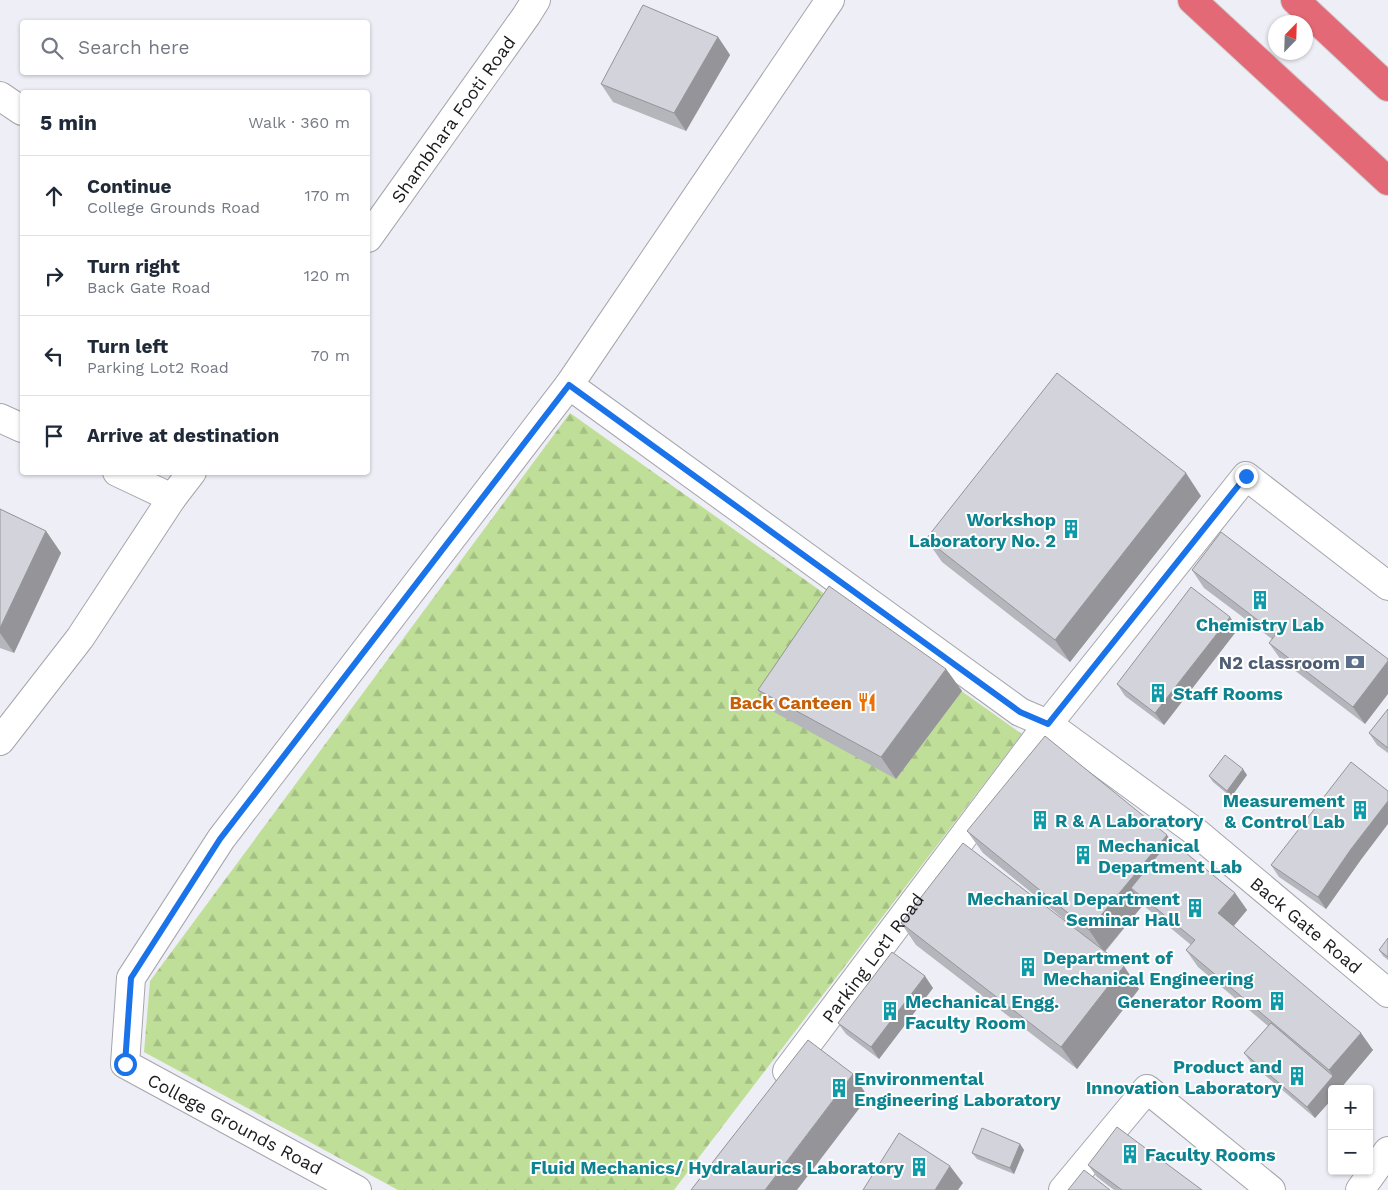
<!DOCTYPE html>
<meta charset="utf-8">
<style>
:root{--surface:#fff;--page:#f2f2f3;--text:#1f2937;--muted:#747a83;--line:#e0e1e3}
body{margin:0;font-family:"Work Sans",sans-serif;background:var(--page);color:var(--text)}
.controls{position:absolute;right:15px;bottom:15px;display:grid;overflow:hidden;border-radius:5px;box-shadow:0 1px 4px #0004}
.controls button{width:45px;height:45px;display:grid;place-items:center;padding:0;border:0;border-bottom:1px solid var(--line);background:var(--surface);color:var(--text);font:25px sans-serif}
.compass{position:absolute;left:1268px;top:15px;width:45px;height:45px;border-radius:50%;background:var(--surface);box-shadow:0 1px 4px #0004;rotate:23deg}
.stop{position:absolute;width:15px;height:15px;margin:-11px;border:4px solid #1a73e8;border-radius:50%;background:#fff}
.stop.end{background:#1a73e8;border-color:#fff;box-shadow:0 1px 5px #0008}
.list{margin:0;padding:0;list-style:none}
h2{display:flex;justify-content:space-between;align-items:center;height:65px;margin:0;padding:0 20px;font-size:21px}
h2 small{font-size:16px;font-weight:400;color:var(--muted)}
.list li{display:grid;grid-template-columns:32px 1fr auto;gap:15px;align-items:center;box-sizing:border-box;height:80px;padding:0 20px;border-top:1px solid var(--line)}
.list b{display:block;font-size:19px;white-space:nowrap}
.list p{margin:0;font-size:16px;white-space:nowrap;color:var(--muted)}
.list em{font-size:16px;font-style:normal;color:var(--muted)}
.icon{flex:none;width:28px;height:28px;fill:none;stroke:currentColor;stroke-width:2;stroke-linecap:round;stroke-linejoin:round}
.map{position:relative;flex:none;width:1388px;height:1190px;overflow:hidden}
.search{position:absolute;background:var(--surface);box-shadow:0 1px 4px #0004;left:20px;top:20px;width:350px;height:55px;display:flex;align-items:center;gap:12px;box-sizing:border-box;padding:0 18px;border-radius:5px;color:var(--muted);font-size:19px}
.panel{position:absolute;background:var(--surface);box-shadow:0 1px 4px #0004;left:20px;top:90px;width:350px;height:385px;border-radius:5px}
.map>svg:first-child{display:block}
.forest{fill:url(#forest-firs)}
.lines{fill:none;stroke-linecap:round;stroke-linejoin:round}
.minor-casing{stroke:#a6a5ad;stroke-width:30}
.highway-casing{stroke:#cdcdcd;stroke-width:30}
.minor{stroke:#fff;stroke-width:28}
.highway{stroke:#e36976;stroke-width:28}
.wall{fill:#b5b5bc}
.shaded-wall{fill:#949499}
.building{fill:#d3d3db;stroke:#949499}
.route{stroke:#1a73e8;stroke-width:6}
.labels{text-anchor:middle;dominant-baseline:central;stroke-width:4;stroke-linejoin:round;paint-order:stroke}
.street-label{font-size:18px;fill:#1b1a1d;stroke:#fff}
.culture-label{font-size:18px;font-weight:bold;fill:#0d838f;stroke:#fff;text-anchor:start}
.service-label{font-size:18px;font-weight:bold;fill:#4e5e75;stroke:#fff;text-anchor:end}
.food-label{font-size:18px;font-weight:bold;fill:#c56008;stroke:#fff;text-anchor:end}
</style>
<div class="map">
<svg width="1388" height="1190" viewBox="0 0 1388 1190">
<defs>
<pattern id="forest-firs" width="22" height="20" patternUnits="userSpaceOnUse" patternTransform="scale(1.25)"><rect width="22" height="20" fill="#bfdf98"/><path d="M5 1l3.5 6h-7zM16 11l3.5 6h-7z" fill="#a4bf83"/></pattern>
</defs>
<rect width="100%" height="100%" fill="#eeeef6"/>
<path class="forest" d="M 570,413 L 1022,734 L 674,1190 L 398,1190 L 144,1052 L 150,981 Z"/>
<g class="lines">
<g class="minor-casing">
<g id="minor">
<path d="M 0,96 L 22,111"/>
<path id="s1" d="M 368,238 L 526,16 L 536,0"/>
<path id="s2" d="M 569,385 L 1020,712 L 1048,724 L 1197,833 L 1388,993"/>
<path d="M 0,418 L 22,428"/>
<path d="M 117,472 L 172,498 L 192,472"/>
<path d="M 0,741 L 80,638 L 172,498"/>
<path id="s3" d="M 787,1071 L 1048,724 L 1246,476 L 1388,586"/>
<path d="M 357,1190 L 125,1064 L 131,978 L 221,839 L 569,385 L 830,0"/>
<path d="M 1063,1190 L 1147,1089 L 1271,1190"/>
<path d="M 1360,1190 L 1388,1151"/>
</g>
</g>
<g class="highway-casing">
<g id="highway">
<path d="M 1192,0 L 1388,181"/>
<path d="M 1295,0 L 1388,87"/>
</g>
</g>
<use href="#minor" class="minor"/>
<use href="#highway" class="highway"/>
</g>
<g class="wall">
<path d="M 718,37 L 730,55 L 686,131 L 613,102 L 601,84 Z"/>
<path d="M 1201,496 L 1070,662 L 942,562 L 926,539 Z"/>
<path d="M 0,509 L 46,531 L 61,553 L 14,653 L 0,648 Z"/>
<path d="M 1192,570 L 1388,659 L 1365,724 L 1281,660 L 1269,643 L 1272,639 L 1204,588 Z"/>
<path d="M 1238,629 L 1164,725 L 1125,696 L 1117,684 Z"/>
<path d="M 946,669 L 962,691 L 896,779 L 774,712 L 758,690 Z"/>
<path d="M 1388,709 L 1388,753 L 1377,745 L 1369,733 Z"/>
<path d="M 1247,775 L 1231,797 L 1213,782 L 1209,776 Z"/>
<path d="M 967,831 L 1170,840 L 1235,893 L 1247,910 L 1234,926 L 1373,1050 L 1340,1089 L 1332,1089 L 1332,1099 L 1315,1118 L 1253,1065 L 1244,1053 L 1268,1026 L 1198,967 L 1186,950 L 1191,945 L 1143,905 L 1105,952 L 1139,989 L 1077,1069 L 916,945 L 901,923 L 1088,939 L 983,853 Z"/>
<path d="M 1360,861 L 1326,909 L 1279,877 L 1271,865 Z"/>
<path d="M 1388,938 L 1388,960 L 1383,956 L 1379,950 Z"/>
<path d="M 933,988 L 879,1059 L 846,1034 L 838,1023 Z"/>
<path d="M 1020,1144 L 1024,1150 L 1014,1174 L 977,1159 L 972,1153 Z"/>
<path d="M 1088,1165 L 1202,1190 L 1114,1190 L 1097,1177 Z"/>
</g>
<g class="shaded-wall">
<path d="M 718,37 L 730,55 L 686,131 L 674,113 Z"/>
<path d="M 1186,473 L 1201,496 L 1070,662 L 1055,640 Z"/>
<path d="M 46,531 L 61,553 L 14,653 L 0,633 L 0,628 Z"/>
<path d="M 1230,617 L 1238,629 L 1164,725 L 1155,713 Z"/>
<path d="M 1388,661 L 1388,694 L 1365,724 L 1353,707 Z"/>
<path d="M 946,669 L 962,691 L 896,779 L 881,757 Z"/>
<path d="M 1243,769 L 1247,775 L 1231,797 L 1227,791 Z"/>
<path d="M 1388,801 L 1388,824 L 1360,861 L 1326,909 L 1318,897 L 1351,849 Z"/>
<path d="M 1167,835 L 1183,857 L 1131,888 L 1143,905 L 1104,952 L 1089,930 Z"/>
<path d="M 1235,893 L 1247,910 L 1230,930 L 1218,913 Z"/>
<path d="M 1124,966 L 1139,989 L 1077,1069 L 1061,1047 Z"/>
<path d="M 925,976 L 933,988 L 879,1059 L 871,1047 Z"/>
<path d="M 1361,1033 L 1373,1050 L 1340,1089 L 1332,1089 L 1332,1099 L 1315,1118 L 1307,1107 L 1333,1076 L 1329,1070 Z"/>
<path d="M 853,1074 L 868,1097 L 797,1190 L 765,1190 Z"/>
<path d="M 1020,1144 L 1024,1150 L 1014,1174 L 1010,1168 Z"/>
<path d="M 950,1166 L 963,1183 L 958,1190 L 935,1190 Z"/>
</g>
<g class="building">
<path d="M 643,5 L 718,37 L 674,113 L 601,84 Z"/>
<path d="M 1057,373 L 1186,473 L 1055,640 L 926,539 Z"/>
<path d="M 0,509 L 46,531 L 0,628 Z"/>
<path d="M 1221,532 L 1388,659 L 1388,661 L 1353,707 L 1269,643 L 1276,634 L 1192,570 Z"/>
<path d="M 829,586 L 946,669 L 881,757 L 758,690 Z"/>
<path d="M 1191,587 L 1230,617 L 1155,713 L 1117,684 Z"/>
<path d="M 1388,709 L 1388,748 L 1369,733 Z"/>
<path d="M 1045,736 L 1167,835 L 1089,930 L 967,831 Z"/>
<path d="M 1225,755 L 1243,769 L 1227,791 L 1209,776 Z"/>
<path d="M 1351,762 L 1388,791 L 1388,801 L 1351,849 L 1318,897 L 1271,865 Z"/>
<path d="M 1170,840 L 1235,893 L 1218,913 L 1361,1033 L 1329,1070 L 1186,950 L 1195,940 L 1131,888 Z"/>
<path d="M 963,843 L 1124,966 L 1061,1047 L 901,923 Z"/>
<path d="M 1388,938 L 1388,957 L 1379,950 Z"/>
<path d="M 892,952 L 925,976 L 871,1047 L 838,1023 Z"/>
<path d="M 1271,1023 L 1333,1076 L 1307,1107 L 1244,1053 Z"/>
<path d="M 808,1040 L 853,1074 L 765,1190 L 691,1190 Z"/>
<path d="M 1117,1127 L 1202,1190 L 1122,1190 L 1088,1165 Z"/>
<path d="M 982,1128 L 1020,1144 L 1010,1168 L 972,1153 Z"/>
<path d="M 899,1133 L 950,1166 L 935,1190 L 863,1190 Z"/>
<path d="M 1084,1170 L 1110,1190 L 1068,1190 Z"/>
</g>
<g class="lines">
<path class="route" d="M 125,1064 L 131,978 L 220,839 L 569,385 L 1020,712 L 1048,724 L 1246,476"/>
</g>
<defs>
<g id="building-bare" transform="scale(1.5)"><path d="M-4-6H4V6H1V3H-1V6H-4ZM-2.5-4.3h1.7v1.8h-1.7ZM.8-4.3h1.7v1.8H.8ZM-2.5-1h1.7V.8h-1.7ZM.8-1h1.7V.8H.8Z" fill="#0f9aa8" stroke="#fff" stroke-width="2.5" paint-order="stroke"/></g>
<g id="bank-bare" transform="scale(1.5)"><path d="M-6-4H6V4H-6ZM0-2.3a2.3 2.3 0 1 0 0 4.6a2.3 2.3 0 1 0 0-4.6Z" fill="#5c6f8a" stroke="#fff" stroke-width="2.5" paint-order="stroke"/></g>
<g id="restaurant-bare" transform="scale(1.5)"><path d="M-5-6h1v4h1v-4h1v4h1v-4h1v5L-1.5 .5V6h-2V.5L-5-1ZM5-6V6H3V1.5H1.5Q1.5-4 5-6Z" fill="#e8710a" stroke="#fff" stroke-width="2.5" paint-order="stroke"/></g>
</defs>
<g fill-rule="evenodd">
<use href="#building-bare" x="1071" y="529"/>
<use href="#building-bare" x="1260" y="600"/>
<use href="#bank-bare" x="1355" y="662"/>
<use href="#building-bare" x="1158" y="693"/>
<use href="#restaurant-bare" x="867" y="702"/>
<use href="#building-bare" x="1360" y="810"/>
<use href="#building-bare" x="1040" y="820"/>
<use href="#building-bare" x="1083" y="855"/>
<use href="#building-bare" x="1195" y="908"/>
<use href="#building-bare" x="1028" y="967"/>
<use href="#building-bare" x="1277" y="1001"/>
<use href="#building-bare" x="890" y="1011"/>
<use href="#building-bare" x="1297" y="1076"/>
<use href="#building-bare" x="839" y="1088"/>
<use href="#building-bare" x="1130" y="1154"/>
<use href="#building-bare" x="919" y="1167"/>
</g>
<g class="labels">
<g class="street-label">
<text stroke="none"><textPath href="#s1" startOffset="146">Shambhara Footi Road</textPath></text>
<text stroke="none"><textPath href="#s2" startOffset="915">Back Gate Road</textPath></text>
<text stroke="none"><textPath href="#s3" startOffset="142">Parking Lot1 Road</textPath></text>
<text transform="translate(235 1124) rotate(28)">College Grounds Road</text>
</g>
<g class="culture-label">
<text x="1056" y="519" text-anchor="end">Workshop<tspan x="1056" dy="21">Laboratory No. 2</tspan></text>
<text x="1260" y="624" text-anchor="middle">Chemistry Lab</text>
<text x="1173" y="693">Staff Rooms</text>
<text x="1345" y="800" text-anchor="end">Measurement<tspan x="1345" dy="21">&amp; Control Lab</tspan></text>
<text x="1055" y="820">R &amp; A Laboratory</text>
<text x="1098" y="845">Mechanical<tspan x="1098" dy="21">Department Lab</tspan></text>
<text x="1180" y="898" text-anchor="end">Mechanical Department<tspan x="1180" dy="21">Seminar Hall</tspan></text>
<text x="1043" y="957">Department of<tspan x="1043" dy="21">Mechanical Engineering</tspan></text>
<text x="905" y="1001">Mechanical Engg.<tspan x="905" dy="21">Faculty Room</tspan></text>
<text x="1262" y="1001" text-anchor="end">Generator Room</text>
<text x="1282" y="1066" text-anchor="end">Product and<tspan x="1282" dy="21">Innovation Laboratory</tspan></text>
<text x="854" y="1078">Environmental<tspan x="854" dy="21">Engineering Laboratory</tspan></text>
<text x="1145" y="1154">Faculty Rooms</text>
<text x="904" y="1167" text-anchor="end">Fluid Mechanics/ Hydralaurics Laboratory</text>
</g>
<g class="service-label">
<text x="1340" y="662">N2 classroom</text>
</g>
<g class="food-label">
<text x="852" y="702">Back Canteen</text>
</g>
</g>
</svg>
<div class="controls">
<button>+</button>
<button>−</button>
</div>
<svg class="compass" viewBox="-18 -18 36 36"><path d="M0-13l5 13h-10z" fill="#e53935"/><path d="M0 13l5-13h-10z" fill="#747a83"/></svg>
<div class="stop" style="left:125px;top:1064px"></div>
<div class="stop end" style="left:1246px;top:476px"></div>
<div class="search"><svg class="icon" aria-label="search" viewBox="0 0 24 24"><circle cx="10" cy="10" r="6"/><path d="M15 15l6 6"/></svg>Search here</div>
<section class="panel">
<h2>5 min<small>Walk · 360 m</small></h2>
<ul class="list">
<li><svg class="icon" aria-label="ahead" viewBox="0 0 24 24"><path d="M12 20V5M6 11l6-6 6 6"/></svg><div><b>Continue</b><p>College Grounds Road</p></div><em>170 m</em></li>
<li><svg class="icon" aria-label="right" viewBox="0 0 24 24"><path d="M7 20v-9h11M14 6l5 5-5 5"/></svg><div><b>Turn right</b><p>Back Gate Road</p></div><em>120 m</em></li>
<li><svg class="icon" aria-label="left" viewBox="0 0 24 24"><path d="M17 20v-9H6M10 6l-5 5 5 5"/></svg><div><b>Turn left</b><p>Parking Lot2 Road</p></div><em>70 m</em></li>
<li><svg class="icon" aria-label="arrive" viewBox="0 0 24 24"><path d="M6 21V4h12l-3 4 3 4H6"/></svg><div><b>Arrive at destination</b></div></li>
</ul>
</section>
</div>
